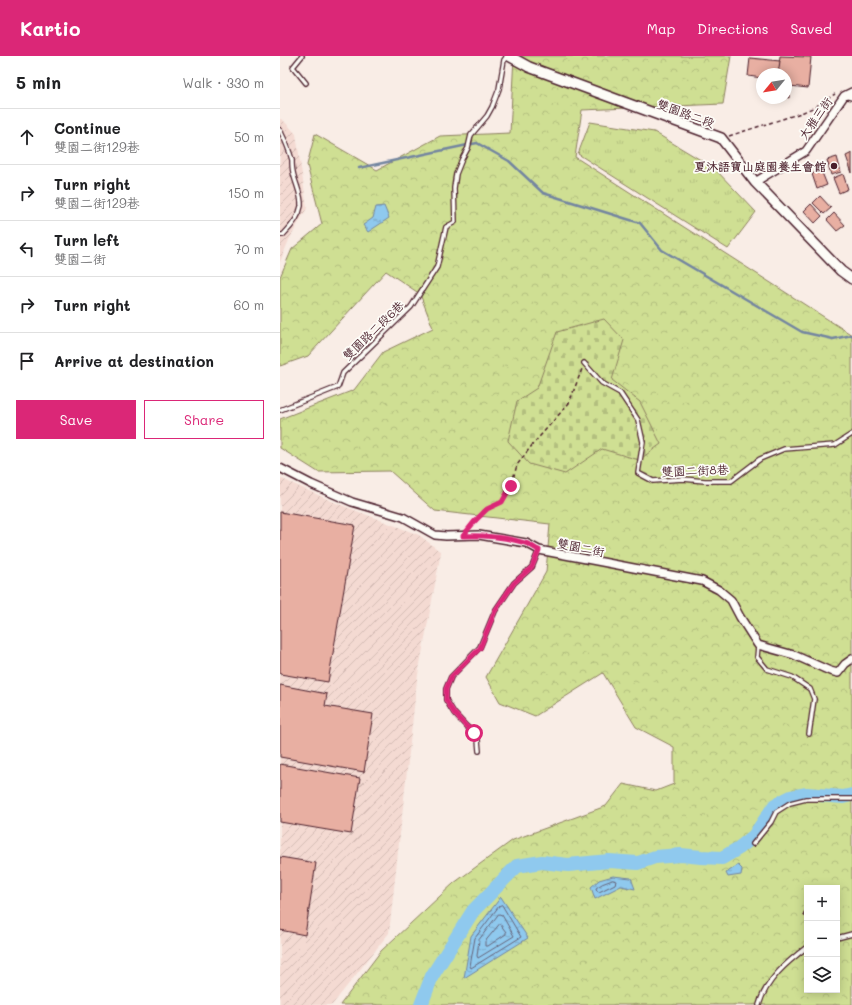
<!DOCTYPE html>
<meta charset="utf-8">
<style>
:root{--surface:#fff;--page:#f6f6f6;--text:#202124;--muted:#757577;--line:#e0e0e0;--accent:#db2777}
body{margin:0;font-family:Mali,"LXGW WenKai TC",sans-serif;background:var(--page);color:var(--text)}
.controls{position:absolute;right:12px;bottom:12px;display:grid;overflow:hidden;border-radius:0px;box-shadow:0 2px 10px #0003}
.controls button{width:36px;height:36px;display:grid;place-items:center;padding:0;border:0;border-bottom:1px solid var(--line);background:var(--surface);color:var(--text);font:20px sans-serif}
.compass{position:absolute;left:476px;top:12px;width:36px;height:36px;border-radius:50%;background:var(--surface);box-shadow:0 2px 10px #0003;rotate:240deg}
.stop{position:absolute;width:12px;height:12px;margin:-9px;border:3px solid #db2777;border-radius:50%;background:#fff}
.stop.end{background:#db2777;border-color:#fff;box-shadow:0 1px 4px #0008}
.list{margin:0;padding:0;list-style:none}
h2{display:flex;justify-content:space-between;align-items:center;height:52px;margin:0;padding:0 16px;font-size:17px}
h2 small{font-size:13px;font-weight:400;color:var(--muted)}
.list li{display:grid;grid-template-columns:26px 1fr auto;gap:12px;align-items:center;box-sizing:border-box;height:56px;padding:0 16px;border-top:1px solid var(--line)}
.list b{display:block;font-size:15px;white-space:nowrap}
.list p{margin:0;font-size:13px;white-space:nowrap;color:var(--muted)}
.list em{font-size:13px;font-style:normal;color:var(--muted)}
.actions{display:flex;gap:8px;padding:12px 16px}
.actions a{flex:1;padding:9px 0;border:1px solid var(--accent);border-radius:0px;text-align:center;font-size:14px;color:var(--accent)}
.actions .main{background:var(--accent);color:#fff}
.icon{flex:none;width:22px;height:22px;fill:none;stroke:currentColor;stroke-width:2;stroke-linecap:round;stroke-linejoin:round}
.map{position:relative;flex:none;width:572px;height:949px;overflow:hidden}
header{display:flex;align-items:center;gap:24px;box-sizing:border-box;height:56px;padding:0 20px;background:var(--accent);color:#fff}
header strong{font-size:19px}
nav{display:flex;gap:22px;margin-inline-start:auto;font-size:14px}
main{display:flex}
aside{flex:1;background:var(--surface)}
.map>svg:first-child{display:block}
.industrial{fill:url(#industrial-furrows)}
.grass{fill:url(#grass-tufts);stroke:#8c7f5f}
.forest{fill:url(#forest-crowns);stroke:#8c7f5f;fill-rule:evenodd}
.cemetery{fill:url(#cemetery-stones);stroke:#8c7f5f}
.water{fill:url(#water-ripples);stroke:#7385a0}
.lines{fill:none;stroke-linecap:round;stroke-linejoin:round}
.shore{stroke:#666379;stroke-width:1}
.stream{stroke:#7385a0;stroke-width:2.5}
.river{stroke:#8fc9ee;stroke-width:14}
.building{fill:#e8afa2;stroke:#4a1f2b}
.service-casing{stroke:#4a1f2b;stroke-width:6}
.minor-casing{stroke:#4a1f2b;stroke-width:10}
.tertiary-casing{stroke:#4a1f2b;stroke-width:12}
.path{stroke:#4a1f2b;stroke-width:1.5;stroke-dasharray:4 3;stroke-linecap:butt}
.service{stroke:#fdfcf7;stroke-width:3.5}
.minor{stroke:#fdfcf7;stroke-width:7}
.tertiary{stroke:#fdfcf7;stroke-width:9}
.route{stroke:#db2777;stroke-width:5}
.poi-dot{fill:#4a1f2b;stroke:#fdfcf7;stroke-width:1.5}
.labels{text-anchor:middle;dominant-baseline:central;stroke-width:3.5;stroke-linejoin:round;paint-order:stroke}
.street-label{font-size:12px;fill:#4a1f2b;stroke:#fdfcf7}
.poi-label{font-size:12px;font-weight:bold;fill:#4a1f2b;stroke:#fdfcf7;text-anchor:end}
</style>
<header>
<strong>Kartio</strong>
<nav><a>Map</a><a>Directions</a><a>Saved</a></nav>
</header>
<main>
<aside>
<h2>5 min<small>Walk · 330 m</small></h2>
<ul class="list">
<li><svg class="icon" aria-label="ahead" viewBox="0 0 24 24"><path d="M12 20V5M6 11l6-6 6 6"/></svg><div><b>Continue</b><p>雙園二街129巷</p></div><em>50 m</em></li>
<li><svg class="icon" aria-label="right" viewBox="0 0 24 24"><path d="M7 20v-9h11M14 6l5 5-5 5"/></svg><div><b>Turn right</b><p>雙園二街129巷</p></div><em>150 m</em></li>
<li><svg class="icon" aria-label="left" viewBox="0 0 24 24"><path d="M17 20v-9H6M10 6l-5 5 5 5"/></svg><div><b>Turn left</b><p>雙園二街</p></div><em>70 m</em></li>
<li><svg class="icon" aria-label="right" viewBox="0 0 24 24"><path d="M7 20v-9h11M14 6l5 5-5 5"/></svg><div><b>Turn right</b></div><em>60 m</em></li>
<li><svg class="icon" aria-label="arrive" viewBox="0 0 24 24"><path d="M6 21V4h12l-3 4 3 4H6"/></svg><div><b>Arrive at destination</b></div></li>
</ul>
<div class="actions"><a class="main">Save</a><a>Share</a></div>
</aside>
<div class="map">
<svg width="572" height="949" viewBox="0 0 572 949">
<defs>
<pattern id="industrial-furrows" width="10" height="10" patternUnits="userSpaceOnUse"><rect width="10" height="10" fill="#f4dad2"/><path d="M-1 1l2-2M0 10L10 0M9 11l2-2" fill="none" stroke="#d3bbb4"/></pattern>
<pattern id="grass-tufts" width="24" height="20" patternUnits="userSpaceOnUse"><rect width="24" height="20" fill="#cfdf93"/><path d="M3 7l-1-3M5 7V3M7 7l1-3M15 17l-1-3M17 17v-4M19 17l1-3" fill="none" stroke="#b3bf7f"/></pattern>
<pattern id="forest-crowns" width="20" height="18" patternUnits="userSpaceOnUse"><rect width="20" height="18" fill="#cfdf93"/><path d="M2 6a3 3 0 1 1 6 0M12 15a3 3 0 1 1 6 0" fill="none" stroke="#b3bf7f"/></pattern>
<pattern id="cemetery-stones" width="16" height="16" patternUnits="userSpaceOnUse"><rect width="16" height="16" fill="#cfdf93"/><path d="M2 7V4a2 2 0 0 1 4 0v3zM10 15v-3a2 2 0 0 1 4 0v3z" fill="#b3bf7f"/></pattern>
<pattern id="water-ripples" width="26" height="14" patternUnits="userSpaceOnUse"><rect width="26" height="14" fill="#8fc9ee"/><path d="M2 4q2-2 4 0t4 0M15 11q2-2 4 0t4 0" fill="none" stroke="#7daccc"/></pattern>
</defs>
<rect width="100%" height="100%" fill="#f9ede6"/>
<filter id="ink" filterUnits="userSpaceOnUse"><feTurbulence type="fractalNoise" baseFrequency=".025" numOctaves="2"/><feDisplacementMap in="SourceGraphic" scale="8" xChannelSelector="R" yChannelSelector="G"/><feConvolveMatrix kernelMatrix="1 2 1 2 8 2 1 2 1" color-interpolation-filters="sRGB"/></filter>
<g filter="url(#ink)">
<g class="industrial">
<path d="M 0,63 L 3,64 L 16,78 L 27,152 L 9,184 L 0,206 Z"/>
<path d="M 0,422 L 56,447 L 139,479 L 161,496 L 137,624 L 109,877 L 52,949 L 0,949 Z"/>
</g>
<path class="grass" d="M 310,66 L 374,76 L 434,112 L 476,156 L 448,193 L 298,98 Z"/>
<path class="forest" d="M 234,0 L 451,0 L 443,48 L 302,54 L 295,101 L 572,279 L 572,949 L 60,949 L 101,895 L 174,827 L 233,784 L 326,750 L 343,728 L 376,735 L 394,728 L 394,691 L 356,671 L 323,617 L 255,660 L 220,646 L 206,621 L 266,516 L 270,468 L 155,455 L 110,415 L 38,416 L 0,392 L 0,363 L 74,334 L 103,296 L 153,272 L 140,238 L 106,215 L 28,300 L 0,310 L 0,221 L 12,193 L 42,168 L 27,109 L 35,78 L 97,114 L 160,80 L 230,77 ZM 527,832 L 557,832 L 557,934 L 527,934 Z"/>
<path class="cemetery" d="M 324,263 L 344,284 L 332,324 L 360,346 L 381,388 L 359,404 L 322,393 L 285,418 L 249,408 L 228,385 L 237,345 L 257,332 L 277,276 Z"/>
<g class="water">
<path d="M 104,150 L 109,162 L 88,176 L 83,169 L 93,162 L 96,151 Z"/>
<path d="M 458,809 L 462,813 L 461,819 L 448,821 L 446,817 Z"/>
<path d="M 333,820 L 351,822 L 355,833 L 341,830 L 315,843 L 311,831 L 319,824 Z"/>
<path d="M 221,841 L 248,882 L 184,922 L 191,880 Z"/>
</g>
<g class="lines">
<g class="shore">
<path d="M 333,824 L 336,825 L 335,828 L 319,836 L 317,835 L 316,832 L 322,828 Z"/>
<path d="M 222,849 L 241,881 L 191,912 L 190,910 L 195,882 L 219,850 Z"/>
<path d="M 219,858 L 222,859 L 234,880 L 198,902 L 197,900 L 199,884 Z"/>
<path d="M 220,868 L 226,876 L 226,878 L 208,890 L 205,890 L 205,886 Z"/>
</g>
<path class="stream" d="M 79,112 L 197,87 L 229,105 L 263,137 L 360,167 L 382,194 L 522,276 L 553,283 L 572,279"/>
<path class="river" d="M 141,949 L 152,920 L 193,855 L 237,810 L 262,806 L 288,809 L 329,805 L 358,807 L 375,801 L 401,799 L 421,801 L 442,802 L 459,792 L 474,780 L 495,749 L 511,741 L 527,738 L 563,741 L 572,739"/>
</g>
<g class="building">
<path d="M 500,0 L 531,1 L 528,32 L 510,30 L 509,42 L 506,41 L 506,18 L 498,18 Z"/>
<path d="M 470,2 L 500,5 L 498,18 L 482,18 L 482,22 L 468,20 Z"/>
<path d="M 572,97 L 572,117 L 566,100 Z"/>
<path d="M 557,101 L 561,116 L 551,119 L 547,104 Z"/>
<path d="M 541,114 L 547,129 L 537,133 L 532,118 Z"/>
<path d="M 563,118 L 568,133 L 559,137 L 553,122 Z"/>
<path d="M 540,140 L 551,152 L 544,158 L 533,147 Z"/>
<path d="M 531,148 L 542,160 L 535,167 L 524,155 Z"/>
<path d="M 554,157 L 565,169 L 557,175 L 547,164 Z"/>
<path d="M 0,456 L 75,469 L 48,626 L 0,618 Z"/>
<path d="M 0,629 L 47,638 L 45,650 L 93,658 L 84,716 L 0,701 Z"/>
<path d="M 0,708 L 80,722 L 71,778 L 0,766 Z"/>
<path d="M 0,801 L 36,807 L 25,879 L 0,874 Z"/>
</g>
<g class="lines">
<g class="service-casing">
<g id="service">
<path d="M 22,0 L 13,11 L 26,27"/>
<path d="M 565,40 L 572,42"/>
<path d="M 0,74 C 5,84 9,93 12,104 C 12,108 12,112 13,116 C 15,127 22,139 21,150 C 19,162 11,171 3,179 L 0,179"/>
<path d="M 304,307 L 322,327 L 340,337 L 358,364 L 363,386 L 358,417 L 373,425 L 403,423 L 425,425 L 451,425 L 480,403 L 504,393 L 555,389 L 572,378"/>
<path d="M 0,354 L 58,331 L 63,317 L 131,251 L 157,211 L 166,171 L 175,166 L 174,132 L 176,118 L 182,103 L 188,92 L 191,79 L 207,60 L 212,51 L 219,33 L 224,4 L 227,0"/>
<path d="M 478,590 L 477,601 L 487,613 L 512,621 L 530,633 L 534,643 L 529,678"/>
<path d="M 199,695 L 198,684 L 194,677 L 186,670 L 174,657 L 166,644 L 166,633 L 171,621 L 200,591 L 215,555 L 234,527 L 252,511 L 259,494"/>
<path d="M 473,788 L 491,766 L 496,756 L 510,747 L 526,743 L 572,743"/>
<path d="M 526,858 L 527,858"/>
<path d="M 557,882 L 572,878"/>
<path d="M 479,949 C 486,924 507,906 527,891"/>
</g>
</g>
<g class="minor-casing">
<g id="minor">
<path d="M 475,126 L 526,95 L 564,40 L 572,36"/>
<path d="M 0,412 L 31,428 L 72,446 L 123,461 L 155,479 L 166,480 L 199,479 L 246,487 L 259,494 L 422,525 L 439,534 L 451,544 L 460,561 L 478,589 L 514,599 L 550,615 L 558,617 L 565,608 L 572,603"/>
</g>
</g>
<g class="tertiary-casing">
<path id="tertiary" d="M 229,0 L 249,11 L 441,82 L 475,126 L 561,215 L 572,223"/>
</g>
<g class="path">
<path d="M 449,80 L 521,57 L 535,51 L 555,38"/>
<path d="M 189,472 L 207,453 L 222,446 L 231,430 L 237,409 L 253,388 L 289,347 L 302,313"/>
</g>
<use href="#service" class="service"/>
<use href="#minor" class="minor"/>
<use href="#tertiary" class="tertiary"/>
</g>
</g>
<g class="lines" filter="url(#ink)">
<path class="route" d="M 194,677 L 186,670 L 174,657 L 166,644 L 166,633 L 171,621 L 200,592 L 215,555 L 234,527 L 252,511 L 259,494 C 254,492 250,488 245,487 C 228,481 201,479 183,480 L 194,466 L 207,453 L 222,446 L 231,430"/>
</g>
<circle class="poi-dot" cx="554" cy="110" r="4"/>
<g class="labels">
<g class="street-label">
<text transform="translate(406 57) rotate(20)">雙園路二段</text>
<text transform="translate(535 62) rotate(-55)">大雅三街</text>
<text transform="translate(93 274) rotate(-44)">雙園路二段6巷</text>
<text transform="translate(415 414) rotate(-2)">雙園二街8巷</text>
<text transform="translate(301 491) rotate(11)">雙園二街</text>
</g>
<g class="poi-label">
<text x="546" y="110">夏沐語寶山庭園養生會館</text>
</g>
</g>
</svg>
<div class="controls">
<button>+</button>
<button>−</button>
<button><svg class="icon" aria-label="layers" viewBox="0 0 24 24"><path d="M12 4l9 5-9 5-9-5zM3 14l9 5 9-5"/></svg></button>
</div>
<svg class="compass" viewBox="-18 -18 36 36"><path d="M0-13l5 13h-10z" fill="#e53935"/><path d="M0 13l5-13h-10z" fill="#757577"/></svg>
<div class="stop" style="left:194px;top:677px"></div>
<div class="stop end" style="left:231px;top:430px"></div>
</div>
</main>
